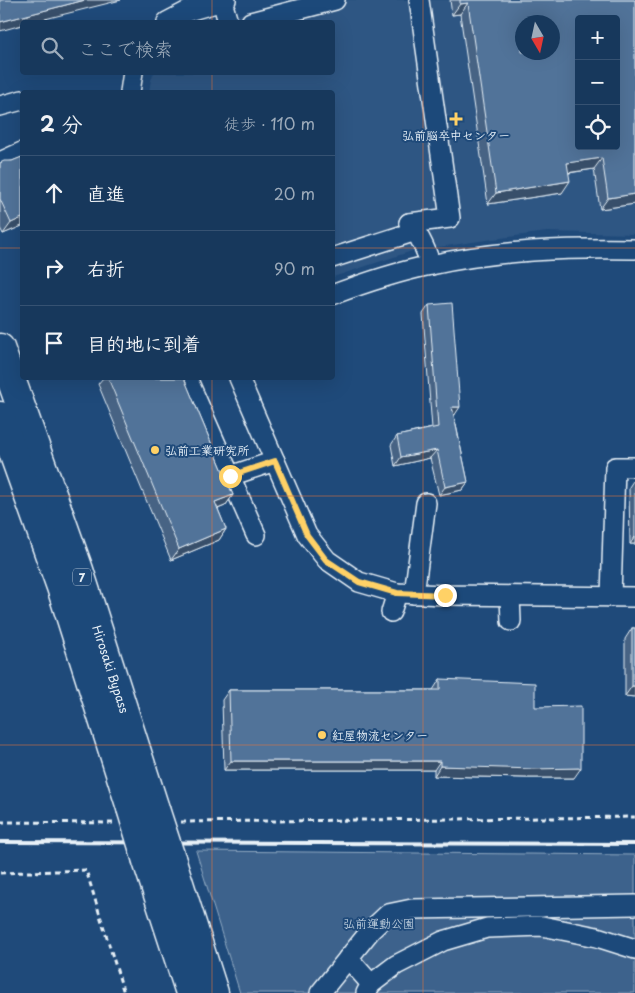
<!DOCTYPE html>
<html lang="ja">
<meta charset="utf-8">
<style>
:root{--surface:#17385c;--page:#203f62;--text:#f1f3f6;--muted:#9eacbb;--line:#365272}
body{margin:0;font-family:"Playpen Sans","Klee One",sans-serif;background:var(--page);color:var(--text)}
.controls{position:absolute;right:15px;top:15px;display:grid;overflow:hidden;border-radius:5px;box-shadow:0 5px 20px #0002}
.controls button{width:45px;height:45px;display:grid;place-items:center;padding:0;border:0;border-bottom:1px solid var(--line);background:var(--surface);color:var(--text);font:25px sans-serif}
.compass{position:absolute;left:515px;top:15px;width:45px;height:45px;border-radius:50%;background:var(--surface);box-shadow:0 5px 20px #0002;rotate:171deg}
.stop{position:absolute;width:15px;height:15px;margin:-11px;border:4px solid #ffd166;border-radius:50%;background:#fff}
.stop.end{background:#ffd166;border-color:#fff;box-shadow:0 1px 5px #0008}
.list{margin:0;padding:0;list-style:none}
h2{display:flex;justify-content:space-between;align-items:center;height:65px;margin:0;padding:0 20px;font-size:21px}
h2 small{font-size:16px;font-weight:400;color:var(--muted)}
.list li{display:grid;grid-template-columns:32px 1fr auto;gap:15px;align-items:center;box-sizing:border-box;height:75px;padding:0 20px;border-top:1px solid var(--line)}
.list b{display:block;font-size:19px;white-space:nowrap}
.list em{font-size:16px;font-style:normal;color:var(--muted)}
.icon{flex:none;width:28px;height:28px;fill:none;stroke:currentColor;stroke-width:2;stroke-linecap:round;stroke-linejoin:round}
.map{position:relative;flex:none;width:635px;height:993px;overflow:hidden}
.search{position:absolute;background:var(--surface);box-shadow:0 5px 20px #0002;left:20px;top:20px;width:315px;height:55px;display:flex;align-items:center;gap:12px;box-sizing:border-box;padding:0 18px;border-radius:5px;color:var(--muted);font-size:19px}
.panel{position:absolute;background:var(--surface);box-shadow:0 5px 20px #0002;left:20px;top:90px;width:315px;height:290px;border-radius:5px}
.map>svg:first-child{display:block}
.built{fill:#2e5683;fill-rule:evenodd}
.green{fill:#3c628c;stroke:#92aac2}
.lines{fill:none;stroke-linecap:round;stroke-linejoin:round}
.minor-casing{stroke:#e8f1f8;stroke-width:22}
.highway-casing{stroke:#e8f1f8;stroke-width:31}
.path{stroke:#e8f1f8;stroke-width:3;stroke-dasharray:5 4;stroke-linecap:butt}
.minor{stroke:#1f4a7a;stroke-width:19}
.highway{stroke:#1f4a7a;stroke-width:28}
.rail{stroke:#e8f1f8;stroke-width:4}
.highway-bridge-casing{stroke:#e8f1f8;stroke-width:31;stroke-linecap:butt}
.highway-bridge{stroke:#1f4a7a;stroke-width:28}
.wall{fill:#466384;stroke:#e8f1f8}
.shaded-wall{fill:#39506b;stroke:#e8f1f8}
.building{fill:#517399;stroke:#e8f1f8;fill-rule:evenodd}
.route{stroke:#ffd166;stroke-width:6}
.grid{fill:none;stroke:#e8773b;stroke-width:1;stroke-opacity:0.55}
.poi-dot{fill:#ffd166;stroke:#1f4a7a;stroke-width:2}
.labels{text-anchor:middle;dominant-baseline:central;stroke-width:4;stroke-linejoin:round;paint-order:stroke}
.shield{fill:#1f4a7a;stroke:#acbfd2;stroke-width:1}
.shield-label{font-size:11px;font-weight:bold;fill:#e8f1f8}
.poi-label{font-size:12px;font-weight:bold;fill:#e8f1f8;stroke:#1f4a7a;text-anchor:start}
.street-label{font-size:12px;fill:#e8f1f8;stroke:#1f4a7a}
.park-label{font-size:12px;fill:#d7e3ed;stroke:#1f4a7a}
</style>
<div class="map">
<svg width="635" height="993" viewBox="0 0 635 993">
<rect width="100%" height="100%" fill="#1f4a7a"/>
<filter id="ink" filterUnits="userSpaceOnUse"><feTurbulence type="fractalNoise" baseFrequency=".02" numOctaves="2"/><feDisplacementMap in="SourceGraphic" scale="10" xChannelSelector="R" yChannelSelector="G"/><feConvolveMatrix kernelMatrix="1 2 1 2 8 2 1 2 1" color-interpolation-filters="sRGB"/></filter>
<g filter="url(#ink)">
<path class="built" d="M 290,0 L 635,0 L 635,234 L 547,232 L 493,239 L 412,251 L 333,277 L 332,92 L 149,92 L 151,80 L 154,73 L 332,72 L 332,22 L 213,22 ZM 579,19 L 616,19 L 616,146 L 579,146 ZM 522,22 L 552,22 L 552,52 L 522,52 Z"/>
<path class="green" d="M 196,851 L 635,855 L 635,993 L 240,993 Z"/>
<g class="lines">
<g class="minor-casing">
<g id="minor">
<path d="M 222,1 L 228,22"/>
<path d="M 167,22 L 188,11 L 226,0"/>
<path d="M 251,22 L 335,0"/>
<path d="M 130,92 L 133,72"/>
<path d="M 0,106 L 22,100"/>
<path d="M 0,162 L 22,152"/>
<path d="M 409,223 L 450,218 L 419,0"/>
<path d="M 409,223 C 420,235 426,250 431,265"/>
<path d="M 332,258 L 416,231"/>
<path d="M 332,295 C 364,283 397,272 431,265 C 498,250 567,248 635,249"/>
<path d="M 187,378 L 256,535"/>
<path d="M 239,378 L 307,535 L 327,560 L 359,582 L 397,593 L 445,595 L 635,597"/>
<path d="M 230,476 L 275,461"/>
<path d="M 414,594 L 426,503"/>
<path d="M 510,596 L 511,621"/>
<path d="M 611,597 L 615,467 L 635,467"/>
<path d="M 391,612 L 397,593"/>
<path d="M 348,958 L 371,984"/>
<path d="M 320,993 L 371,930 L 388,914 L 412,909 L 635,905"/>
<path d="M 366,993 L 371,984 L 396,965 L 443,941 L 487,928 L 542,926 L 597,937 L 635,949"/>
</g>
</g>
<g class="highway-casing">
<g id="highway">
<path d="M 0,348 L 79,570 L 155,809"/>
<path d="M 0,416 L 61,587 L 131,808"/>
<path d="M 171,858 L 214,993"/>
<path d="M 147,861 L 190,993"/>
</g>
</g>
<g class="path">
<path d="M 0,822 L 114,823"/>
<path d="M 181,822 L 635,817"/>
<path d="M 0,873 L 86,870 L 124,993"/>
</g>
<use href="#minor" class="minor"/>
<use href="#highway" class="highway"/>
<path class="rail" d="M 0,842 L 635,844"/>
<g class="highway-bridge-casing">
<g id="highway-bridge">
<path d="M 131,808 L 147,861"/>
<path d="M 155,809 L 171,858"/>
</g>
</g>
<use href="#highway-bridge" class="highway-bridge"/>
</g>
<g class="wall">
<path d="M 450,0 L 635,0 L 635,204 L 600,209 L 594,169 L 569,173 L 562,193 L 488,204 L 460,14 L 452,15 Z"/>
<path d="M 22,157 L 22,226 L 3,234 L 0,228 L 0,163 L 12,161 Z"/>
<path d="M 429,305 L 454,415 L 468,482 L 462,490 L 439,495 L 430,458 L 395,466 L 391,445 L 397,436 L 432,428 L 423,314 Z"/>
<path d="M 103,378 L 184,378 L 233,495 L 225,506 L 218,509 L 226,529 L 219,540 L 171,560 L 98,384 Z"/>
<path d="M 635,478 L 635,544 L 630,544 L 629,487 Z"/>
<path d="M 632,628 L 635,628 L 635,697 L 625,696 L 625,639 Z"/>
<path d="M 440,679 L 535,707 L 574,778 L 526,778 L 434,776 L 434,770 L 224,770 L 222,700 L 229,690 L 433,690 Z"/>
</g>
<g class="shaded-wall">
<path d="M 85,0 L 121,0 L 33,22 L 22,22 L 22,25 L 0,31 L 0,22 Z"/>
<path d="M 468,3 L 460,14 L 452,15 L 460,4 Z"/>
<path d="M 602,158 L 594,169 L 559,174 L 567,163 Z"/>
<path d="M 570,181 L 562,193 L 488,204 L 496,193 Z"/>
<path d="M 635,194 L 635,204 L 600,209 L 608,198 Z"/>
<path d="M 22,218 L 22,226 L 3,234 L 11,223 Z"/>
<path d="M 452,407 L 460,407 L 454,416 Z"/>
<path d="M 437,450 L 430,458 L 395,466 L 401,457 Z"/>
<path d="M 468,482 L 462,490 L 439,495 L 445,487 Z"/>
<path d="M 233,495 L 225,506 L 207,513 L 215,502 Z"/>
<path d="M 226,529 L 219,540 L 171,560 L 179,549 Z"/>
<path d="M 635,537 L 635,544 L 630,544 Z"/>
<path d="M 632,686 L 635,686 L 635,697 L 625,696 Z"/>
<path d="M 231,761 L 440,761 L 434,770 L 224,770 Z"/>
<path d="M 440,766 L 581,768 L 574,778 L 526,778 L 434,776 Z"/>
</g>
<g class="building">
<path d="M 0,0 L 85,0 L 0,22 Z"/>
<path d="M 460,0 L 635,0 L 635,194 L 608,198 L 602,158 L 567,163 L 570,181 L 496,193 L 468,3 L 460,4 ZM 579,19 L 616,19 L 616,146 L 579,146 ZM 522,22 L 552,22 L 552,52 L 522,52 Z"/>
<path d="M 22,157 L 22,218 L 11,223 L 0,199 L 0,163 L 4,161 L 12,161 Z"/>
<path d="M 452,303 L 460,407 L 452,407 L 468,482 L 445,487 L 437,450 L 401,457 L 397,436 L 438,427 L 429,305 Z"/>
<path d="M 108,378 L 184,378 L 233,495 L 215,502 L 226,529 L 179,549 Z"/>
<rect x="632" y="628" width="3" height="58"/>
<path d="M 440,679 L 535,683 L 535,707 L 581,706 L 581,768 L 533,769 L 440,766 L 440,761 L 231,761 L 229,690 L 440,690 Z"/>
</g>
</g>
<g class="lines" filter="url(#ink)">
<path class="route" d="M 230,476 L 275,461 L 307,535 L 326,560 L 359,582 L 397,593 L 445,595"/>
</g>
<path class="grid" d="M 212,0 L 212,22M 423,0 L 423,993M 212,72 L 212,92M 0,248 L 22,248M 332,248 L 635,248M 212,378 L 212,993M 0,496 L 635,496M 0,745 L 635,745"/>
<g class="poi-dot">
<path d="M453.5 111.5h5v5h5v5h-5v5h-5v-5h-5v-5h5z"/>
<circle cx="155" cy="450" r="5"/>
<circle cx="322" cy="735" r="5"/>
</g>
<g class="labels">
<rect class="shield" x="73" y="568.5" width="18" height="17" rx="4"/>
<g class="shield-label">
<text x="82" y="577">7</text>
</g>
<g class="poi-label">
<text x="456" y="135" text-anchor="middle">弘前脳卒中センター</text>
<text x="165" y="450">弘前工業研究所</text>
<text x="332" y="735">紅屋物流センター</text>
</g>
<g class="street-label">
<text transform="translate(111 669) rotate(72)">Hirosaki Bypass</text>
</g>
<g class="park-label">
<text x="379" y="923">弘前運動公園</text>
</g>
</g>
</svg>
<div class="controls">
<button>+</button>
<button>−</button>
<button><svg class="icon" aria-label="locate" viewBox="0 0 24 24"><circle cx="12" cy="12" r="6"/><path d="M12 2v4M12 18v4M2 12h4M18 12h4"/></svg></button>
</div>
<svg class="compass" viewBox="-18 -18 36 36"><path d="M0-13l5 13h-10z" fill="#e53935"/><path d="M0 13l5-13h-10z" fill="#9eacbb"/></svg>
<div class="stop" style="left:230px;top:476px"></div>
<div class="stop end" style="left:445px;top:595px"></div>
<div class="search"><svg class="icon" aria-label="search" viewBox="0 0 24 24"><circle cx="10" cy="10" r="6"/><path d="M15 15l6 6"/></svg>ここで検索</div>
<section class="panel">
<h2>2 分<small>徒歩 · 110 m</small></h2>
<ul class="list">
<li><svg class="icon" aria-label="ahead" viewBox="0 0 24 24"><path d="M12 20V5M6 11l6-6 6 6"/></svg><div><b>直進</b></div><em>20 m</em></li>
<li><svg class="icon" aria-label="right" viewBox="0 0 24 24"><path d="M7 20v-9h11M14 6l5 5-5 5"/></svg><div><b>右折</b></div><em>90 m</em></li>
<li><svg class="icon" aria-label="arrive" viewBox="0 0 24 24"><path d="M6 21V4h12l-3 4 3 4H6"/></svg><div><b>目的地に到着</b></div></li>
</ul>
</section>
</div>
